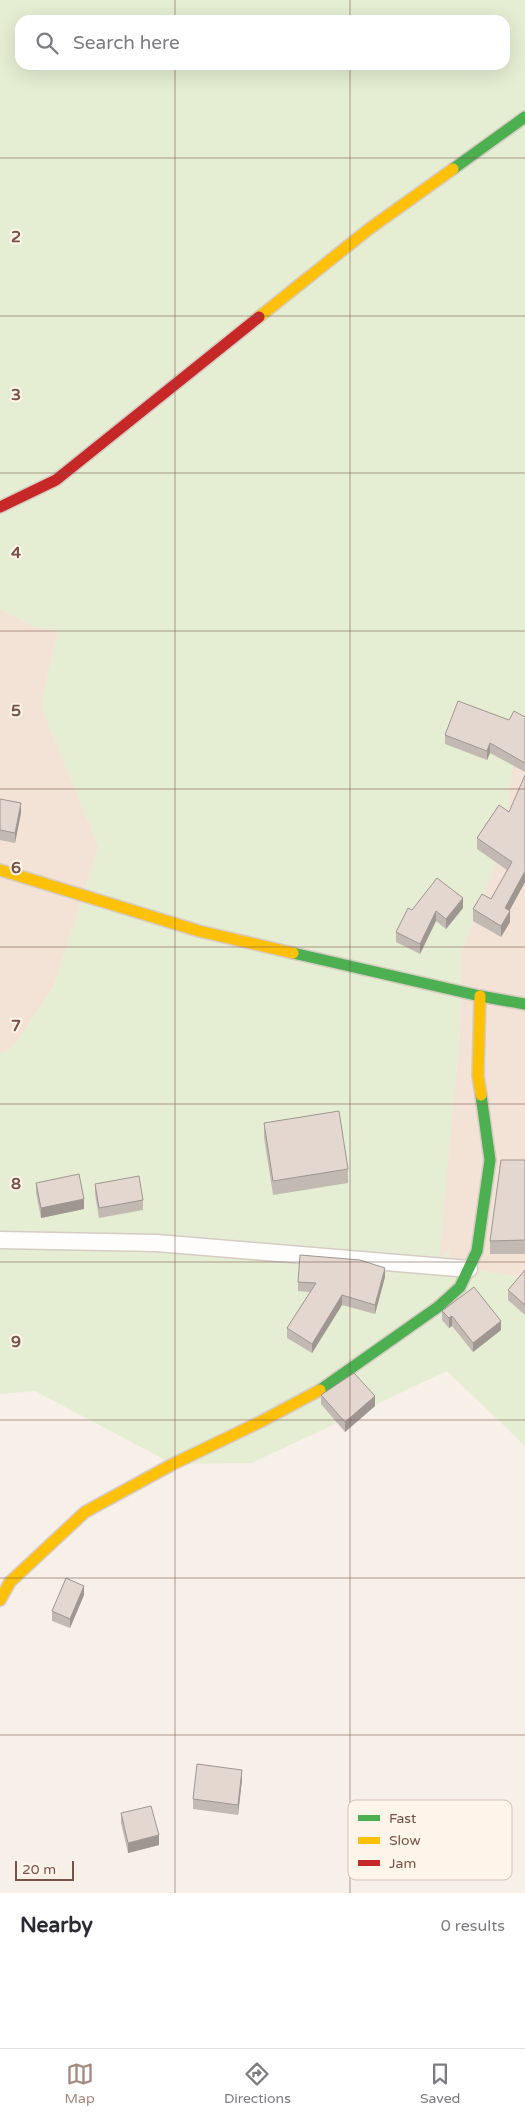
<!DOCTYPE html>
<style>
:root{--surface:#fff;--page:#f2f2f3;--text:#2b2b33;--muted:#7c7c81;--line:#e1e1e2;--accent:#a4897f}
body{margin:0;font-family:"Varela Round",sans-serif;background:var(--page);color:var(--text)}
.scale{position:absolute;left:15px;bottom:12px;width:59px;box-sizing:border-box;padding-left:5px;border:2px solid #775247;border-top:0;font-size:14px;line-height:18px;white-space:nowrap;color:#775247;-webkit-text-stroke:4px #fff4ea;paint-order:stroke}
.list{margin:0;padding:0;list-style:none}
h2{display:flex;justify-content:space-between;align-items:center;height:65px;margin:0;padding:0 20px;font-size:21px}
h2 small{font-size:16px;font-weight:400;color:var(--muted)}
.icon{flex:none;width:28px;height:28px;fill:none;stroke:currentColor;stroke-width:2;stroke-linecap:round;stroke-linejoin:round}
.map{position:relative;flex:none;width:525px;height:1893px;overflow:hidden}
.search{position:absolute;background:var(--surface);box-shadow:0 5px 20px #0002;left:15px;right:15px;top:15px;height:55px;display:flex;align-items:center;gap:12px;box-sizing:border-box;padding:0 18px;border-radius:15px;color:var(--muted);font-size:19px}
.sheet{height:155px;background:var(--surface)}
nav{display:flex;justify-content:space-around;align-items:center;box-sizing:border-box;height:70px;border-top:1px solid var(--line);background:var(--surface);font-size:14px;color:var(--muted)}
nav a{display:grid;justify-items:center;gap:2px}
nav .on{color:var(--accent)}
.map>svg:first-child{display:block}
.residential{fill:#f3e3d6}
.green{fill:#e5eed2;fill-rule:evenodd}
.lines{fill:none;stroke-linecap:round;stroke-linejoin:round}
.street-casing{stroke:#d6cbc5;stroke-width:19}
.fast-casing{stroke:#d6cbc5;stroke-width:14}
.slow-casing{stroke:#d6cbc5;stroke-width:14}
.jam-casing{stroke:#d6cbc5;stroke-width:14}
.street{stroke:#fefdfc;stroke-width:16}
.fast{stroke:#4caf50;stroke-width:11}
.slow{stroke:#ffc107;stroke-width:11}
.jam{stroke:#c62828;stroke-width:11}
.wall{fill:#c3b9b3}
.shaded-wall{fill:#9f9692}
.building{fill:#e3d7d0;stroke:#9f9692}
.grid{fill:none;stroke:#775247;stroke-width:1;stroke-opacity:0.55}
.key{fill:#fff4ea;stroke:#d6c3b9;stroke-width:1}
.key-label{font-size:14px;fill:#775247}
.grid-label{font-size:16px;text-anchor:middle;font-weight:bold;fill:#775247;stroke:#fff4ea;stroke-width:4;stroke-linejoin:round;paint-order:stroke}
</style>
<div class="map">
<svg width="525" height="1893" viewBox="0 0 525 1893">
<rect width="100%" height="100%" fill="#f7f0e8"/>
<g class="residential">
<path d="M 0,609 L 35,627 L 58,631 L 41,706 L 99,847 L 53,988 L 13,1047 L 0,1054 Z"/>
<path d="M 525,743 L 525,1278 L 438,1263 L 460,1030 L 461,952 L 504,842 L 514,754 Z"/>
</g>
<path class="green" d="M 0,0 L 525,0 L 525,743 L 514,754 L 504,842 L 461,952 L 460,1030 L 439,1261 L 449,1249 L 449,1265 L 525,1278 L 525,1446 L 447,1371 L 252,1463 L 173,1464 L 35,1391 L 0,1394 L 0,1054 L 13,1047 L 53,988 L 99,847 L 41,706 L 58,631 L 35,627 L 0,609 ZM 20,20 L 505,20 L 505,65 L 20,65 Z"/>
<g class="lines">
<g class="street-casing">
<path id="street" d="M 0,1240 L 157,1243 L 469,1269"/>
</g>
<g class="fast-casing">
<g id="fast">
<path d="M 453,169 L 525,117"/>
<path d="M 293,953 L 480,996 L 525,1004"/>
<path d="M 320,1390 L 438,1307 L 460,1287 L 477,1251 L 490,1160 L 481,1095"/>
</g>
</g>
<g class="slow-casing">
<g id="slow">
<path d="M 259,317 L 369,229 L 453,169"/>
<path d="M 0,870 L 199,931 L 293,953"/>
<path d="M 480,996 L 478,1076 L 481,1095"/>
<path d="M 0,1600 L 10,1582 L 85,1512 L 173,1464 L 260,1422 L 320,1390"/>
</g>
</g>
<g class="jam-casing">
<path id="jam" d="M 0,507 L 56,480 L 259,317"/>
</g>
<use href="#street" class="street"/>
<use href="#fast" class="fast"/>
<use href="#slow" class="slow"/>
<use href="#jam" class="jam"/>
</g>
<g class="wall">
<path d="M 525,717 L 525,772 L 490,753 L 487,760 L 445,744 L 445,735 Z"/>
<path d="M 0,799 L 21,813 L 15,843 L 0,840 Z"/>
<path d="M 499,805 L 525,882 L 509,911 L 510,922 L 501,937 L 473,921 L 473,909 L 491,899 L 507,870 L 477,849 L 477,838 Z"/>
<path d="M 463,908 L 446,929 L 436,921 L 420,954 L 396,942 L 396,932 L 412,910 Z"/>
<path d="M 264,1123 L 348,1169 L 348,1183 L 273,1195 L 264,1137 Z"/>
<path d="M 525,1160 L 525,1254 L 490,1254 L 490,1241 Z"/>
<path d="M 36,1183 L 84,1209 L 41,1218 L 36,1193 Z"/>
<path d="M 95,1184 L 143,1200 L 143,1210 L 99,1218 L 95,1194 Z"/>
<path d="M 525,1270 L 525,1315 L 508,1300 L 508,1290 Z"/>
<path d="M 385,1277 L 375,1314 L 342,1305 L 312,1353 L 287,1338 L 287,1328 L 310,1292 L 298,1291 L 298,1282 Z"/>
<path d="M 442,1311 L 501,1330 L 473,1352 L 452,1326 L 449,1328 L 442,1320 Z"/>
<path d="M 321,1395 L 375,1406 L 345,1432 L 321,1404 Z"/>
<path d="M 84,1595 L 70,1628 L 52,1621 L 52,1611 Z"/>
<path d="M 242,1780 L 238,1815 L 193,1809 L 193,1799 Z"/>
<path d="M 121,1813 L 159,1845 L 128,1853 L 121,1823 Z"/>
</g>
<g class="shaded-wall">
<path d="M 490,743 L 490,753 L 487,760 L 487,751 Z"/>
<path d="M 21,803 L 21,813 L 15,843 L 15,833 Z"/>
<path d="M 525,871 L 525,882 L 505,919 L 505,908 Z"/>
<path d="M 463,898 L 463,908 L 446,929 L 446,919 Z"/>
<path d="M 436,911 L 436,921 L 420,954 L 420,944 Z"/>
<path d="M 510,911 L 510,922 L 501,937 L 501,926 Z"/>
<path d="M 84,1199 L 84,1209 L 41,1218 L 41,1208 Z"/>
<path d="M 385,1268 L 385,1277 L 375,1314 L 375,1305 Z"/>
<path d="M 342,1295 L 342,1305 L 312,1353 L 312,1344 Z"/>
<path d="M 452,1316 L 452,1326 L 449,1328 L 449,1318 Z"/>
<path d="M 501,1321 L 501,1330 L 473,1352 L 473,1343 Z"/>
<path d="M 375,1396 L 375,1406 L 345,1432 L 345,1422 Z"/>
<path d="M 84,1586 L 84,1595 L 70,1628 L 70,1619 Z"/>
<path d="M 242,1770 L 242,1780 L 238,1815 L 238,1805 Z"/>
<path d="M 159,1835 L 159,1845 L 128,1853 L 128,1843 Z"/>
</g>
<g class="building">
<path d="M 458,701 L 509,720 L 514,711 L 525,717 L 525,763 L 490,743 L 487,751 L 445,735 Z"/>
<path d="M 525,775 L 525,871 L 505,908 L 510,911 L 501,926 L 473,909 L 482,894 L 491,899 L 512,862 L 477,838 L 499,805 L 509,812 Z"/>
<path d="M 0,799 L 21,803 L 15,833 L 0,830 Z"/>
<path d="M 437,878 L 463,898 L 446,919 L 436,911 L 420,944 L 396,932 L 408,908 L 412,910 Z"/>
<path d="M 339,1111 L 348,1169 L 273,1181 L 264,1123 Z"/>
<path d="M 501,1160 L 525,1160 L 525,1240 L 490,1241 Z"/>
<path d="M 79,1174 L 84,1199 L 41,1208 L 36,1183 Z"/>
<path d="M 139,1176 L 143,1200 L 99,1208 L 95,1184 Z"/>
<path d="M 300,1255 L 360,1260 L 385,1268 L 375,1305 L 342,1295 L 312,1344 L 287,1328 L 316,1283 L 298,1282 Z"/>
<path d="M 525,1270 L 525,1305 L 508,1290 Z"/>
<path d="M 474,1287 L 501,1321 L 473,1343 L 452,1316 L 449,1318 L 442,1311 Z"/>
<path d="M 354,1373 L 375,1396 L 345,1422 L 321,1395 Z"/>
<path d="M 66,1578 L 84,1586 L 70,1619 L 52,1611 Z"/>
<path d="M 197,1764 L 242,1770 L 238,1805 L 193,1799 Z"/>
<path d="M 151,1806 L 159,1835 L 128,1843 L 121,1813 Z"/>
</g>
<path class="grid" d="M 175,0 L 175,20M 350,0 L 350,20M 175,65 L 175,1893M 350,65 L 350,1893M 0,158 L 525,158M 0,316 L 525,316M 0,473 L 525,473M 0,631 L 525,631M 0,789 L 525,789M 0,947 L 525,947M 0,1104 L 525,1104M 0,1262 L 525,1262M 0,1420 L 525,1420M 0,1578 L 525,1578M 0,1735 L 525,1735"/>
<rect x="348" y="1800" width="164" height="80" rx="8" class="key"/>
<rect x="358" y="1815" width="22" height="6" fill="#4caf50"/>
<rect x="358" y="1837" width="22" height="7" fill="#ffc107"/>
<rect x="358" y="1860" width="22" height="6" fill="#c62828"/>
<g class="key-label">
<text x="389" y="1823">Fast</text>
<text x="389" y="1845">Slow</text>
<text x="389" y="1868">Jam</text>
</g>
<g class="grid-label">
<text x="16" y="242">2</text>
<text x="16" y="400">3</text>
<text x="16" y="558">4</text>
<text x="16" y="716">5</text>
<text x="16" y="873">6</text>
<text x="16" y="1031">7</text>
<text x="16" y="1189">8</text>
<text x="16" y="1347">9</text>
</g>
</svg>
<div class="scale">20 m</div>
<div class="search"><svg class="icon" aria-label="search" viewBox="0 0 24 24"><circle cx="10" cy="10" r="6"/><path d="M15 15l6 6"/></svg>Search here</div>
</div>
<section class="sheet">
<h2>Nearby<small>0 results</small></h2>
<ul class="list">
</ul>
</section>
<nav>
<a class="on"><svg class="icon" aria-label="map" viewBox="0 0 24 24"><path d="M3 6l6-2 6 2 6-2v14l-6 2-6-2-6 2zM9 4v14M15 6v14"/></svg>Map</a>
<a><svg class="icon" aria-label="directions" viewBox="0 0 24 24"><path d="M12 3l9 9-9 9-9-9zM9 14v-3h6M13 9l2 2-2 2"/></svg>Directions</a>
<a><svg class="icon" aria-label="saved" viewBox="0 0 24 24"><path d="M7 4h10v16l-5-4-5 4z"/></svg>Saved</a>
</nav>
